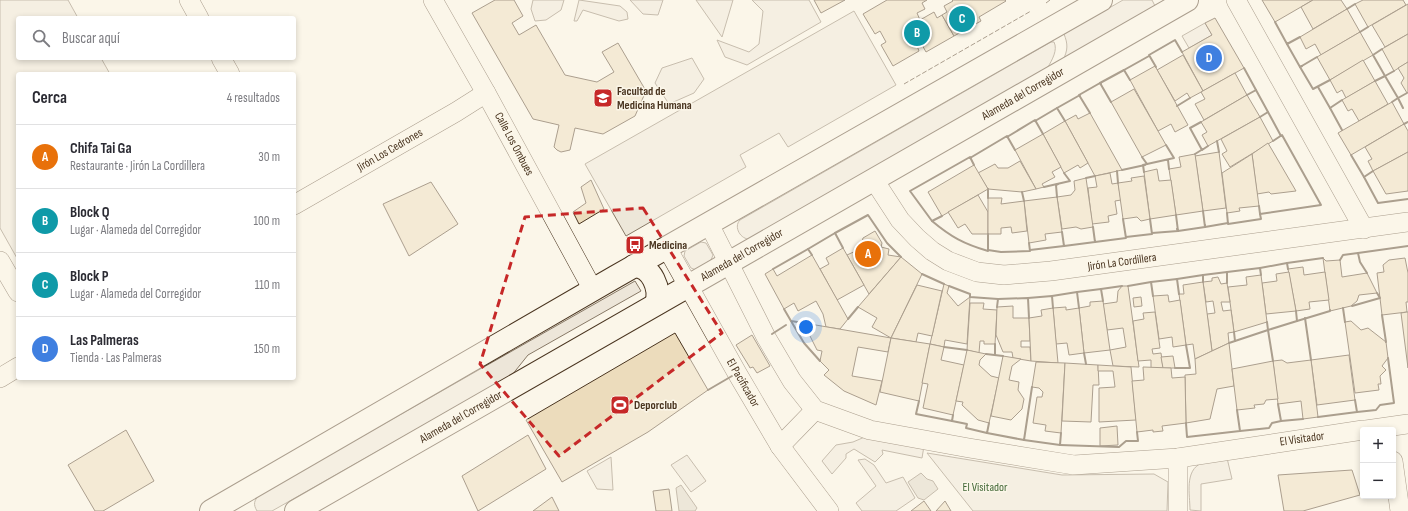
<!DOCTYPE html>
<html lang="es">
<meta charset="utf-8">
<style>
:root{--surface:#fff;--page:#f2f2f3;--text:#2b2b33;--muted:#7c7c81;--line:#e1e1e2;--accent:#111827}
body{margin:0;font-family:"Sofia Sans Condensed",sans-serif;background:var(--page);color:var(--text)}
.controls{position:absolute;right:12px;bottom:12px;display:grid;overflow:hidden;border-radius:4px;box-shadow:0 2px 6px #0003}
.controls button{width:36px;height:36px;display:grid;place-items:center;padding:0;border:0;border-bottom:1px solid var(--line);background:var(--surface);color:var(--text);font:20px sans-serif}
.you{position:absolute;left:806px;top:327px;width:14px;height:14px;margin:-10px;border:3px solid #fff;border-radius:50%;background:#1a73e8;box-shadow:0 0 0 6px #1a73e833}
.badge{display:grid;place-items:center;width:26px;height:26px;border-radius:50%;background:var(--accent);color:#fff;font-size:13px;font-weight:700}
.pin{position:absolute;translate:-50% -50%;border:2px solid #fff;box-shadow:0 1px 4px #0006}
.list{margin:0;padding:0;list-style:none}
h2{display:flex;justify-content:space-between;align-items:center;height:52px;margin:0;padding:0 16px;font-size:17px}
h2 small{font-size:13px;font-weight:400;color:var(--muted)}
.list li{display:grid;grid-template-columns:26px 1fr auto;gap:12px;align-items:center;box-sizing:border-box;height:64px;padding:0 16px;border-top:1px solid var(--line)}
.list b{display:block;font-size:15px;white-space:nowrap}
.list p{margin:0;font-size:13px;white-space:nowrap;color:var(--muted)}
.list em{font-size:13px;font-style:normal;color:var(--muted)}
.icon{flex:none;width:22px;height:22px;fill:none;stroke:currentColor;stroke-width:2;stroke-linecap:round;stroke-linejoin:round}
.map{position:relative;flex:none;width:1408px;height:511px;overflow:hidden}
.search{position:absolute;background:var(--surface);box-shadow:0 2px 6px #0003;left:16px;top:16px;width:280px;height:44px;display:flex;align-items:center;gap:10px;box-sizing:border-box;padding:0 14px;border-radius:4px;color:var(--muted);font-size:15px}
.panel{position:absolute;background:var(--surface);box-shadow:0 2px 6px #0003;left:16px;top:72px;width:280px;height:308px;border-radius:4px}
.map>svg:first-child{display:block}
.green{fill:#ede6d9;stroke:#887966}
.parking{fill:#ede7d9;stroke:#887966}
.water{fill:#dcd4c6;stroke:#887966}
.building{fill:#ecdcbc;stroke:#4a3520}
.lines{fill:none;stroke-linecap:round;stroke-linejoin:round}
.street-casing{stroke:#4a3520;stroke-width:20}
.secondary-casing{stroke:#4a3520;stroke-width:24}
.street{stroke:#fbf6e9;stroke-width:19}
.secondary{stroke:#fbf6e9;stroke-width:22}
.fence{stroke:#4a3520;stroke-width:1;stroke-dasharray:5 2;stroke-linecap:butt}
.wall{stroke:#4a3520;stroke-width:2}
.marked{fill:none;stroke:#c62828;stroke-width:3;stroke-dasharray:8 5;stroke-linejoin:round}
.labels{text-anchor:middle;dominant-baseline:central;stroke-width:3;stroke-linejoin:round;paint-order:stroke}
.poi-label{font-size:12px;font-weight:bold;fill:#4a3520;stroke:#fbf6e9;text-anchor:start}
.street-label{font-size:12px;fill:#4a3520;stroke:#fbf6e9}
.park-label{font-size:12px;fill:#436837;stroke:#fbf6e9}
</style>
<div class="map">
<svg width="1408" height="511" viewBox="0 0 1408 511">
<rect width="100%" height="100%" fill="#fbf6e9"/>
<g class="green">
<path d="M 0,0 L 68,0 L 78,18 L 18,18 L 18,58 L 101,58 L 110,74 L 18,74 L 18,260 L 0,228 Z"/>
<path d="M 533,0 L 564,0 L 561,10 L 546,20 L 535,21 L 531,9 Z"/>
<path d="M 579,0 L 620,6 L 627,12 L 628,19 L 619,21 L 583,10 L 577,21 L 574,21 Z"/>
<path d="M 630,0 L 663,0 L 658,15 L 643,14 Z"/>
<path d="M 696,0 L 733,0 L 722,37 Z"/>
<path d="M 752,0 L 809,0 L 821,22 L 747,65 L 725,57 L 717,40 L 749,52 L 759,44 L 763,11 Z"/>
<path d="M 1123,0 L 1152,0 L 1155,6 L 1063,60 C 1068,50 1068,44 1064,34 Z"/>
<path d="M 1051,42 L 1054,42 C 1058,50 1052,60 1048,67 L 750,239 C 741,240 733,227 740,220 Z"/>
<path d="M 692,58 L 704,79 L 694,93 L 669,104 L 655,83 L 662,68 Z"/>
<path d="M 701,242 L 706,243 L 713,255 L 711,260 L 696,270 L 691,268 L 684,256 L 685,251 Z"/>
<path d="M 635,281 L 641,291 L 528,355 L 512,375 L 272,511 L 257,511 C 253,504 254,501 259,495 Z"/>
<path d="M 867,436 L 924,446 L 922,458 L 882,450 L 883,454 L 875,462 L 854,449 L 846,454 L 846,458 L 832,474 L 822,461 L 836,445 L 853,442 Z"/>
<path d="M 927,453 L 1062,475 L 1154,474 L 1168,482 L 1167,511 L 973,511 Z"/>
<path d="M 687,455 L 706,481 L 691,492 L 671,465 Z"/>
<path d="M 611,457 L 613,490 L 597,489 L 587,471 Z"/>
<path d="M 1227,458 L 1232,479 L 1201,484 L 1201,511 L 1190,510 C 1190,495 1184,470 1202,463 C 1210,460 1219,460 1227,458 Z"/>
<path d="M 865,459 L 874,465 L 886,483 L 903,477 L 915,498 L 896,511 L 862,511 L 856,503 L 876,486 L 858,460 Z"/>
</g>
<g class="parking">
<path d="M 854,11 L 896,85 L 788,147 L 779,133 L 740,155 L 746,167 L 626,236 L 585,164 Z"/>
<path d="M 1205,23 L 1212,35 L 1189,48 L 1182,36 Z"/>
</g>
<g class="water">
<path d="M 921,473 L 927,479 L 933,481 L 938,489 L 924,500 L 918,498 L 908,482 Z"/>
<path d="M 681,485 L 697,508 L 695,511 L 679,511 L 676,488 Z"/>
</g>
<g class="building">
<path d="M 495,0 L 514,0 L 523,16 L 512,23 L 519,35 L 536,25 L 565,75 L 597,82 L 614,72 L 602,52 L 618,43 L 646,91 L 635,116 L 603,134 L 575,128 L 570,150 L 561,152 L 557,150 L 554,147 L 559,125 L 533,119 L 472,13 Z"/>
<path d="M 814,0 L 845,0 L 821,13 Z"/>
<path d="M 887,0 L 927,0 L 922,3 L 925,9 L 917,13 L 920,20 L 934,12 L 937,18 L 942,15 L 954,36 L 926,52 L 921,43 L 917,46 L 919,51 L 893,66 L 881,45 L 886,42 L 880,31 L 875,34 L 863,14 Z"/>
<path d="M 952,0 L 1005,0 L 1006,1 L 979,17 L 981,21 L 954,36 L 942,15 L 947,12 L 944,6 L 953,1 Z"/>
<path d="M 1262,0 L 1313,0 L 1275,22 Z"/>
<path d="M 1313,0 L 1341,0 L 1347,9 L 1313,29 L 1301,7 Z"/>
<path d="M 1363,0 L 1403,0 L 1406,5 L 1368,27 L 1355,4 Z"/>
<path d="M 1408,4 L 1408,34 L 1385,47 L 1372,25 Z"/>
<path d="M 1347,9 L 1360,32 L 1321,55 L 1315,44 L 1306,49 L 1300,37 Z"/>
<path d="M 1215,18 L 1244,68 L 1203,91 L 1182,52 L 1212,35 L 1205,23 Z"/>
<path d="M 1360,32 L 1373,55 L 1330,80 L 1317,57 Z"/>
<path d="M 1408,34 L 1408,62 L 1394,71 L 1382,49 Z"/>
<path d="M 1183,55 L 1203,91 L 1190,98 L 1187,93 L 1175,101 L 1157,70 Z"/>
<path d="M 1363,60 L 1375,81 L 1346,98 L 1342,90 L 1337,93 L 1330,80 Z"/>
<path d="M 1408,62 L 1408,92 L 1407,93 L 1401,83 L 1404,78 L 1398,68 Z"/>
<path d="M 1155,66 L 1188,125 L 1175,132 L 1171,124 L 1158,131 L 1130,80 Z"/>
<path d="M 1235,73 L 1247,95 L 1204,120 L 1195,104 L 1205,99 L 1201,92 Z"/>
<path d="M 1375,81 L 1388,104 L 1359,121 L 1352,109 L 1348,111 L 1342,100 Z"/>
<path d="M 1134,89 L 1166,145 L 1142,157 L 1111,102 Z"/>
<path d="M 1247,95 L 1260,117 L 1208,146 L 1202,135 L 1207,132 L 1201,122 Z"/>
<path d="M 1392,102 L 1404,124 L 1351,155 L 1338,133 Z"/>
<path d="M 1090,113 L 1122,170 L 1095,176 L 1065,121 L 1076,115 L 1078,119 Z"/>
<path d="M 1260,117 L 1273,141 L 1230,167 L 1222,154 L 1227,151 L 1221,139 Z"/>
<path d="M 1065,121 L 1088,163 L 1080,168 L 1078,165 L 1064,173 L 1043,134 Z"/>
<path d="M 1404,124 L 1408,131 L 1408,152 L 1373,171 L 1368,161 L 1372,159 L 1365,147 Z"/>
<path d="M 1043,134 L 1061,167 L 1052,172 L 1055,177 L 1042,184 L 1044,187 L 1036,189 L 1015,150 Z"/>
<path d="M 1268,143 L 1296,191 L 1271,194 L 1269,192 L 1257,194 L 1252,154 Z"/>
<path d="M 1219,152 L 1226,208 L 1203,211 L 1195,156 Z"/>
<path d="M 1408,152 L 1408,191 L 1386,194 L 1373,171 Z"/>
<path d="M 1195,154 L 1203,211 L 1176,215 L 1169,169 L 1181,167 L 1179,157 Z"/>
<path d="M 1252,154 L 1259,206 L 1239,208 L 1240,211 L 1227,213 L 1222,173 Z"/>
<path d="M 1020,161 L 1036,189 L 1022,192 L 988,189 L 978,173 L 995,164 L 998,168 L 1008,168 Z"/>
<path d="M 974,165 L 988,189 L 942,216 L 928,192 Z"/>
<path d="M 1157,169 L 1159,181 L 1171,180 L 1176,215 L 1150,219 L 1144,172 Z"/>
<path d="M 1110,173 L 1112,184 L 1118,183 L 1121,200 L 1115,201 L 1117,214 L 1108,216 L 1109,222 L 1092,224 L 1088,188 L 1097,187 L 1095,176 Z"/>
<path d="M 1144,176 L 1150,219 L 1141,221 L 1137,217 L 1123,219 L 1118,183 L 1132,181 L 1131,178 Z"/>
<path d="M 1086,178 L 1093,227 L 1081,229 L 1076,227 L 1062,229 L 1057,197 L 1071,195 L 1075,190 L 1074,181 Z"/>
<path d="M 591,180 L 604,209 L 579,224 L 573,212 L 586,203 L 581,187 Z"/>
<path d="M 431,182 L 458,224 L 409,256 L 383,204 Z"/>
<path d="M 978,195 L 988,212 L 988,234 L 972,234 L 965,224 L 958,228 L 948,212 Z"/>
<path d="M 1057,197 L 1062,232 L 1045,234 L 1046,240 L 1029,243 L 1024,201 Z"/>
<path d="M 988,198 L 1002,198 L 1001,204 L 1024,201 L 1027,231 L 1012,233 L 1011,227 L 1001,228 L 1001,234 L 988,234 Z"/>
<path d="M 875,231 L 882,243 L 881,247 L 889,249 L 888,255 L 901,257 L 869,294 L 847,255 L 860,249 L 863,238 Z"/>
<path d="M 843,248 L 864,285 L 837,300 L 820,269 L 829,264 L 826,258 Z"/>
<path d="M 812,255 L 848,319 L 840,329 L 826,327 L 823,314 L 816,301 L 798,311 L 794,303 L 784,309 L 765,274 L 773,269 L 777,276 Z"/>
<path d="M 901,257 L 922,274 L 891,338 L 872,327 L 877,318 L 858,307 Z"/>
<path d="M 1323,258 L 1326,261 L 1340,260 L 1342,277 L 1367,273 L 1377,293 L 1359,295 L 1357,301 L 1351,306 L 1330,311 Z"/>
<path d="M 1405,258 L 1408,273 L 1408,302 L 1406,302 L 1407,312 L 1382,315 L 1377,273 L 1384,272 L 1383,265 L 1389,260 Z"/>
<path d="M 1303,267 L 1304,275 L 1325,272 L 1329,300 L 1309,302 L 1310,309 L 1296,311 L 1288,269 Z"/>
<path d="M 1289,272 L 1296,311 L 1266,314 L 1262,283 L 1277,281 L 1276,274 Z"/>
<path d="M 1261,275 L 1267,322 L 1234,332 L 1228,287 L 1247,285 L 1246,277 Z"/>
<path d="M 1218,277 L 1221,284 L 1227,283 L 1230,302 L 1221,302 L 1223,311 L 1231,310 L 1234,332 L 1228,333 L 1229,343 L 1212,351 L 1207,314 L 1215,313 L 1213,301 L 1206,302 L 1203,282 L 1212,281 L 1212,278 Z"/>
<path d="M 1203,282 L 1212,351 L 1195,359 L 1193,344 L 1186,345 L 1179,294 L 1184,294 L 1183,285 Z"/>
<path d="M 944,284 L 949,286 L 947,293 L 958,306 L 970,297 L 967,344 L 945,340 L 944,347 L 930,344 Z"/>
<path d="M 917,285 L 942,291 L 932,336 L 918,333 L 916,342 L 891,338 Z"/>
<path d="M 1122,286 L 1128,286 L 1139,367 L 1113,366 L 1110,350 L 1126,347 L 1123,328 L 1107,330 L 1103,304 L 1117,302 L 1118,291 Z"/>
<path d="M 1168,295 L 1169,302 L 1180,300 L 1186,345 L 1173,347 L 1172,337 L 1159,339 L 1153,296 Z"/>
<path d="M 1141,297 L 1142,306 L 1134,307 L 1133,298 Z"/>
<path d="M 1103,301 L 1110,350 L 1084,353 L 1079,308 L 1090,306 L 1090,302 Z"/>
<path d="M 970,303 L 984,303 L 983,309 L 997,310 L 995,344 L 984,344 L 984,341 L 980,341 L 979,353 L 967,350 Z"/>
<path d="M 1013,306 L 1013,318 L 1029,318 L 1030,341 L 1021,341 L 1021,347 L 1030,347 L 1031,361 L 1013,358 L 1012,352 L 1003,352 L 996,335 L 997,307 Z"/>
<path d="M 1066,307 L 1066,310 L 1079,308 L 1084,353 L 1069,355 L 1067,343 L 1056,344 L 1053,308 Z"/>
<path d="M 1053,308 L 1058,363 L 1031,361 L 1029,318 L 1042,316 L 1041,310 Z"/>
<path d="M 1155,312 L 1160,348 L 1152,349 L 1153,354 L 1161,353 L 1163,368 L 1151,368 L 1151,360 L 1138,361 L 1133,321 L 1144,319 L 1143,313 Z"/>
<path d="M 1407,312 L 1408,312 L 1408,368 L 1401,313 Z"/>
<path d="M 1351,321 L 1361,330 L 1368,328 L 1386,342 L 1388,358 L 1382,366 L 1386,370 L 1380,376 L 1381,384 L 1378,384 L 1379,390 L 1355,393 L 1345,322 Z"/>
<path d="M 810,324 L 891,338 L 888,352 L 858,347 L 852,376 L 882,381 L 876,405 L 844,391 L 824,375 L 829,370 L 820,361 L 822,351 L 817,350 L 808,332 Z"/>
<path d="M 675,333 L 708,390 L 648,432 L 562,482 L 526,420 Z"/>
<path d="M 752,335 L 770,366 L 757,373 L 753,367 L 750,368 L 749,366 L 736,345 Z"/>
<path d="M 891,338 L 930,344 L 919,401 L 880,392 Z"/>
<path d="M 1229,343 L 1234,386 L 1217,389 L 1210,419 L 1186,423 L 1185,375 L 1196,374 L 1195,359 Z"/>
<path d="M 930,344 L 944,347 L 941,360 L 964,365 L 953,415 L 923,408 L 928,384 L 922,383 Z"/>
<path d="M 967,350 L 986,354 L 980,360 L 979,365 L 991,376 L 999,378 L 989,423 L 978,420 L 962,405 L 963,402 L 956,401 Z"/>
<path d="M 1349,355 L 1355,400 L 1317,405 L 1311,360 Z"/>
<path d="M 1003,356 L 1021,359 L 1012,366 L 1009,380 L 1019,382 L 1018,390 L 1024,399 L 1022,409 L 1011,420 L 991,416 Z"/>
<path d="M 1173,356 L 1175,368 L 1163,368 L 1161,357 Z"/>
<path d="M 1282,360 L 1287,363 L 1311,360 L 1318,417 L 1303,419 L 1301,401 L 1278,404 L 1273,361 Z"/>
<path d="M 1273,361 L 1278,399 L 1266,400 L 1264,404 L 1254,405 L 1255,408 L 1237,410 L 1232,369 Z"/>
<path d="M 1036,362 L 1065,363 L 1061,433 L 1045,431 L 1046,425 L 1033,423 L 1037,397 L 1042,397 L 1043,392 L 1039,388 L 1032,387 Z"/>
<path d="M 1065,363 L 1098,365 L 1099,385 L 1093,385 L 1091,422 L 1062,421 Z"/>
<path d="M 1098,365 L 1131,367 L 1136,420 L 1099,422 L 1099,388 L 1115,387 L 1113,371 L 1098,371 Z"/>
<path d="M 1143,367 L 1171,368 L 1172,378 L 1185,377 L 1186,423 L 1162,426 L 1163,431 L 1153,432 L 1153,430 L 1137,432 L 1132,381 L 1144,380 Z"/>
<path d="M 1117,426 L 1118,445 L 1100,446 L 1100,428 Z"/>
<path d="M 126,430 L 154,481 L 103,511 L 95,511 L 68,465 Z"/>
<path d="M 528,435 L 546,469 L 478,511 L 462,476 Z"/>
<path d="M 1352,470 L 1360,495 L 1303,511 L 1284,511 L 1278,475 Z"/>
<path d="M 669,489 L 672,511 L 656,511 L 653,491 Z"/>
<path d="M 552,497 L 559,511 L 533,511 Z"/>
<path d="M 924,501 L 931,511 L 911,511 Z"/>
<path d="M 945,501 L 951,511 L 936,511 Z"/>
</g>
<g class="lines">
<g class="street-casing">
<g id="street">
<path d="M 189,0 L 199,18"/>
<path d="M 433,0 L 486,93 L 593,290"/>
<path d="M 1236,0 L 1364,229"/>
<path d="M 221,58 L 230,74"/>
<path d="M 874,180 L 900,220 L 917,238 L 932,251 L 948,261 L 977,272 L 1004,275 L 1051,271 L 1408,222"/>
<path d="M 294,205 L 456,112 L 486,93"/>
<path d="M 709,224 L 766,337 L 792,381 L 815,410 L 870,430 L 969,448 L 1074,465 L 1178,458 L 1363,430"/>
<path d="M 667,248 L 737,373 L 780,446 L 829,511"/>
<path d="M 0,261 L 18,292"/>
<path d="M 0,378 L 18,367"/>
<path d="M 1366,430 L 1408,424"/>
<path d="M 780,446 L 815,410"/>
<path d="M 1178,458 L 1178,511"/>
<path d="M 1393,461 L 1400,511"/>
</g>
</g>
<g class="secondary-casing">
<g id="secondary">
<path d="M 634,266 C 652,266 661,289 656,304"/>
<path d="M 211,511 L 615,277 L 1101,0"/>
<path d="M 296,511 L 1187,0"/>
</g>
</g>
<use href="#street" class="street"/>
<use href="#secondary" class="secondary"/>
<g class="fence">
<path d="M 1046,3 L 1050,0"/>
<path d="M 904,84 L 1031,11"/>
</g>
<g class="wall">
<path d="M 1347,9 L 1355,4"/>
<path d="M 1275,22 L 1287,44 L 1288,43"/>
<path d="M 1360,32 L 1368,27"/>
<path d="M 1300,37 L 1287,44 L 1300,67 L 1302,66"/>
<path d="M 1382,49 L 1373,55 L 1385,76 L 1394,71"/>
<path d="M 1317,57 L 1300,67 L 1313,89 L 1330,80"/>
<path d="M 1156,67 L 1149,55 L 1175,40 L 1182,52"/>
<path d="M 1244,68 L 1256,90"/>
<path d="M 1124,70 L 1149,56"/>
<path d="M 1375,81 L 1385,76 L 1398,98 L 1392,102"/>
<path d="M 1101,84 L 1100,83 L 1124,70 L 1130,80"/>
<path d="M 1318,87 L 1330,108 L 1342,100"/>
<path d="M 1247,95 L 1256,90 L 1268,112"/>
<path d="M 1177,106 L 1190,98"/>
<path d="M 1330,108 L 1342,130"/>
<path d="M 1403,108 L 1398,98 L 1407,93"/>
<path d="M 1090,113 L 1079,95 L 1100,83 L 1111,102"/>
<path d="M 1260,117 L 1268,112 L 1281,136"/>
<path d="M 1035,121 L 1057,108"/>
<path d="M 1065,121 L 1057,108 L 1080,95"/>
<path d="M 1201,122 L 1190,128 L 1202,150 L 1208,146"/>
<path d="M 1404,124 L 1408,122"/>
<path d="M 1007,137 L 1035,120 L 1043,134"/>
<path d="M 1217,141 L 1219,152"/>
<path d="M 1195,154 L 1203,149"/>
<path d="M 1351,155 L 1364,177"/>
<path d="M 1142,157 L 1147,164 L 1174,158 L 1166,145"/>
<path d="M 970,158 L 1007,136 L 1015,150"/>
<path d="M 1167,160 L 1168,160 L 1169,169"/>
<path d="M 1122,170 L 1145,165"/>
<path d="M 1117,171 L 1118,183"/>
<path d="M 1373,171 L 1364,177 L 1378,203 L 1408,199"/>
<path d="M 1144,172 L 1143,165 L 1147,164"/>
<path d="M 1086,178 L 1095,176"/>
<path d="M 1044,187 L 1070,181 L 1064,173"/>
<path d="M 1022,192 L 1024,201"/>
<path d="M 1057,197 L 1056,185 L 1058,184"/>
<path d="M 988,198 L 988,189"/>
<path d="M 1259,206 L 1260,214 L 1321,205 L 1282,135 L 1273,141"/>
<path d="M 1227,213 L 1228,224 L 1261,219 L 1260,214"/>
<path d="M 1176,215 L 1178,231 L 1205,227 L 1203,211"/>
<path d="M 942,216 L 932,221 L 910,191 L 970,157 L 974,165"/>
<path d="M 933,221 L 932,221 C 951,237 964,244 988,251 L 988,234"/>
<path d="M 1205,225 L 1205,227 L 1228,223"/>
<path d="M 1093,227 L 1095,242 L 1126,238 L 1123,219"/>
<path d="M 1062,232 L 1064,246 L 1095,242 L 1095,241"/>
<path d="M 835,233 L 868,215 L 887,243 L 901,257"/>
<path d="M 1152,233 L 1178,231 L 1177,229"/>
<path d="M 1126,237 L 1152,234 L 1150,219"/>
<path d="M 988,250 L 1001,252 L 1030,251 L 1029,243"/>
<path d="M 1030,250 L 1064,246"/>
<path d="M 1358,253 L 1408,246"/>
<path d="M 812,255 L 808,249 L 835,233 L 843,248"/>
<path d="M 1340,260 L 1343,255 L 1358,253 L 1360,262 L 1367,273"/>
<path d="M 1287,263 L 1323,258"/>
<path d="M 1260,268 L 1287,263 L 1288,269"/>
<path d="M 773,269 L 808,249"/>
<path d="M 1227,272 L 1260,268 L 1261,275"/>
<path d="M 922,274 L 944,284"/>
<path d="M 1203,275 L 1227,272 L 1227,283"/>
<path d="M 1177,279 L 1203,275 L 1203,282"/>
<path d="M 1151,282 L 1177,279 L 1179,294"/>
<path d="M 949,286 L 970,294 L 970,297 L 998,299 L 997,307"/>
<path d="M 1128,286 L 1151,282 L 1153,296"/>
<path d="M 1101,289 L 1122,286"/>
<path d="M 1077,292 L 1101,289 L 1103,301"/>
<path d="M 1052,296 L 1077,292 L 1079,308"/>
<path d="M 1028,298 L 1052,296 L 1053,308"/>
<path d="M 998,299 L 1028,298 L 1029,318"/>
<path d="M 1352,306 L 1380,298 L 1377,293"/>
<path d="M 1343,308 L 1345,322"/>
<path d="M 784,309 L 791,321 L 810,324"/>
<path d="M 1382,315 L 1386,342"/>
<path d="M 1305,318 L 1311,360"/>
<path d="M 848,319 L 858,307"/>
<path d="M 791,321 L 804,343 L 820,361"/>
<path d="M 1297,321 L 1330,311 L 1330,310"/>
<path d="M 1267,322 L 1268,330 L 1297,321 L 1296,311"/>
<path d="M 1234,332 L 1235,341"/>
<path d="M 772,334 L 786,325"/>
<path d="M 1229,343 L 1268,330 L 1273,361"/>
<path d="M 944,347 L 967,350"/>
<path d="M 1084,353 L 1086,364"/>
<path d="M 986,354 L 1003,356"/>
<path d="M 995,355 L 995,344"/>
<path d="M 1175,368 L 1190,368 L 1186,345"/>
<path d="M 708,390 L 732,376"/>
<path d="M 919,401 L 916,414 L 952,421 L 953,415"/>
<path d="M 1357,412 L 1376,410 L 1380,405 L 1394,403 L 1388,358"/>
<path d="M 1318,417 L 1357,412 L 1355,400"/>
<path d="M 952,421 L 967,424 L 966,428 L 987,433 L 989,423"/>
<path d="M 1281,421 L 1303,419"/>
<path d="M 1186,423 L 1187,437 L 1240,431 L 1237,410"/>
<path d="M 1240,431 L 1269,428 L 1272,423 L 1281,421 L 1278,404"/>
<path d="M 987,433 L 1024,440 L 1032,387"/>
<path d="M 1024,440 L 1060,445 L 1061,433"/>
<path d="M 1060,445 L 1119,447 L 1126,441 L 1138,441 L 1137,432"/>
</g>
</g>
<path d="M0 0H1408V511H0ZM 643,208 L 722,333 L 559,456 L 480,364 L 525,217 Z" fill="#fbf6e9" fill-opacity=".55" fill-rule="evenodd"/>
<path class="marked" d="M 643,208 L 722,333 L 559,456 L 480,364 L 525,217 Z"/>
<defs>
<g id="university-square" transform="scale(1)"><rect x="-9" y="-9" width="18" height="18" rx="4" fill="#c62828" stroke="#fbf6e9"/><path d="M0-5L7-2L0 1L-7-2ZM-4 1L0 2.5L4 1V4Q0 6-4 4Z" fill="#fff"/></g>
<g id="bus-square" transform="scale(1)"><rect x="-9" y="-9" width="18" height="18" rx="4" fill="#c62828" stroke="#fbf6e9"/><path d="M-5-6H5V4H4V6H2V4H-2V6H-4V4H-5ZM-3.5-4V0h7V-4ZM-3.5 1.2v1.5H-2V1.2ZM2 1.2v1.5H3.5V1.2Z" fill="#fff"/></g>
<g id="stadium-square" transform="scale(1)"><rect x="-9" y="-9" width="18" height="18" rx="4" fill="#c62828" stroke="#fbf6e9"/><path d="M0-5a6.5 5 0 1 0 0 10a6.5 5 0 1 0 0-10ZM-3.5-1.8h7v3.6h-7Z" fill="#fff"/></g>
</defs>
<g fill-rule="evenodd">
<use href="#university-square" x="603" y="98"/>
<use href="#bus-square" x="635" y="245"/>
<use href="#stadium-square" x="620" y="405"/>
</g>
<g class="labels">
<g class="poi-label">
<text x="617" y="91">Facultad de<tspan x="617" dy="14">Medicina Humana</tspan></text>
<text x="649" y="245">Medicina</text>
<text x="634" y="405">Deporclub</text>
</g>
<g class="street-label">
<text transform="translate(1023 94) rotate(-30)">Alameda del Corregidor</text>
<text transform="translate(514 144) rotate(62)">Calle Los Ombues</text>
<text transform="translate(390 150) rotate(-30)">Jirón Los Cedrones</text>
<text transform="translate(742 255) rotate(-30)">Alameda del Corregidor</text>
<text transform="translate(1122 262) rotate(-8)">Jirón La Cordillera</text>
<text transform="translate(743 383) rotate(60)">El Pacificador</text>
<text transform="translate(461 417) rotate(-30)">Alameda del Corregidor</text>
<text transform="translate(1302 439) rotate(-8)">El Visitador</text>
</g>
<g class="park-label">
<text x="985" y="487">El Visitador</text>
</g>
</g>
</svg>
<div class="controls">
<button>+</button>
<button>−</button>
</div>
<div class="you"></div>
<div class="pin badge" style="left:868px;top:254px;background:#e8710a">A</div>
<div class="pin badge" style="left:917px;top:33px;background:#0f9aa8">B</div>
<div class="pin badge" style="left:962px;top:19px;background:#0f9aa8">C</div>
<div class="pin badge" style="left:1209px;top:58px;background:#3f7fe0">D</div>
<div class="search"><svg class="icon" aria-label="search" viewBox="0 0 24 24"><circle cx="10" cy="10" r="6"/><path d="M15 15l6 6"/></svg>Buscar aquí</div>
<section class="panel">
<h2>Cerca<small>4 resultados</small></h2>
<ul class="list">
<li><span class="badge" style="background:#e8710a">A</span><div><b>Chifa Tai Ga</b><p>Restaurante · Jirón La Cordillera</p></div><em>30 m</em></li>
<li><span class="badge" style="background:#0f9aa8">B</span><div><b>Block Q</b><p>Lugar · Alameda del Corregidor</p></div><em>100 m</em></li>
<li><span class="badge" style="background:#0f9aa8">C</span><div><b>Block P</b><p>Lugar · Alameda del Corregidor</p></div><em>110 m</em></li>
<li><span class="badge" style="background:#3f7fe0">D</span><div><b>Las Palmeras</b><p>Tienda · Las Palmeras</p></div><em>150 m</em></li>
</ul>
</section>
</div>
